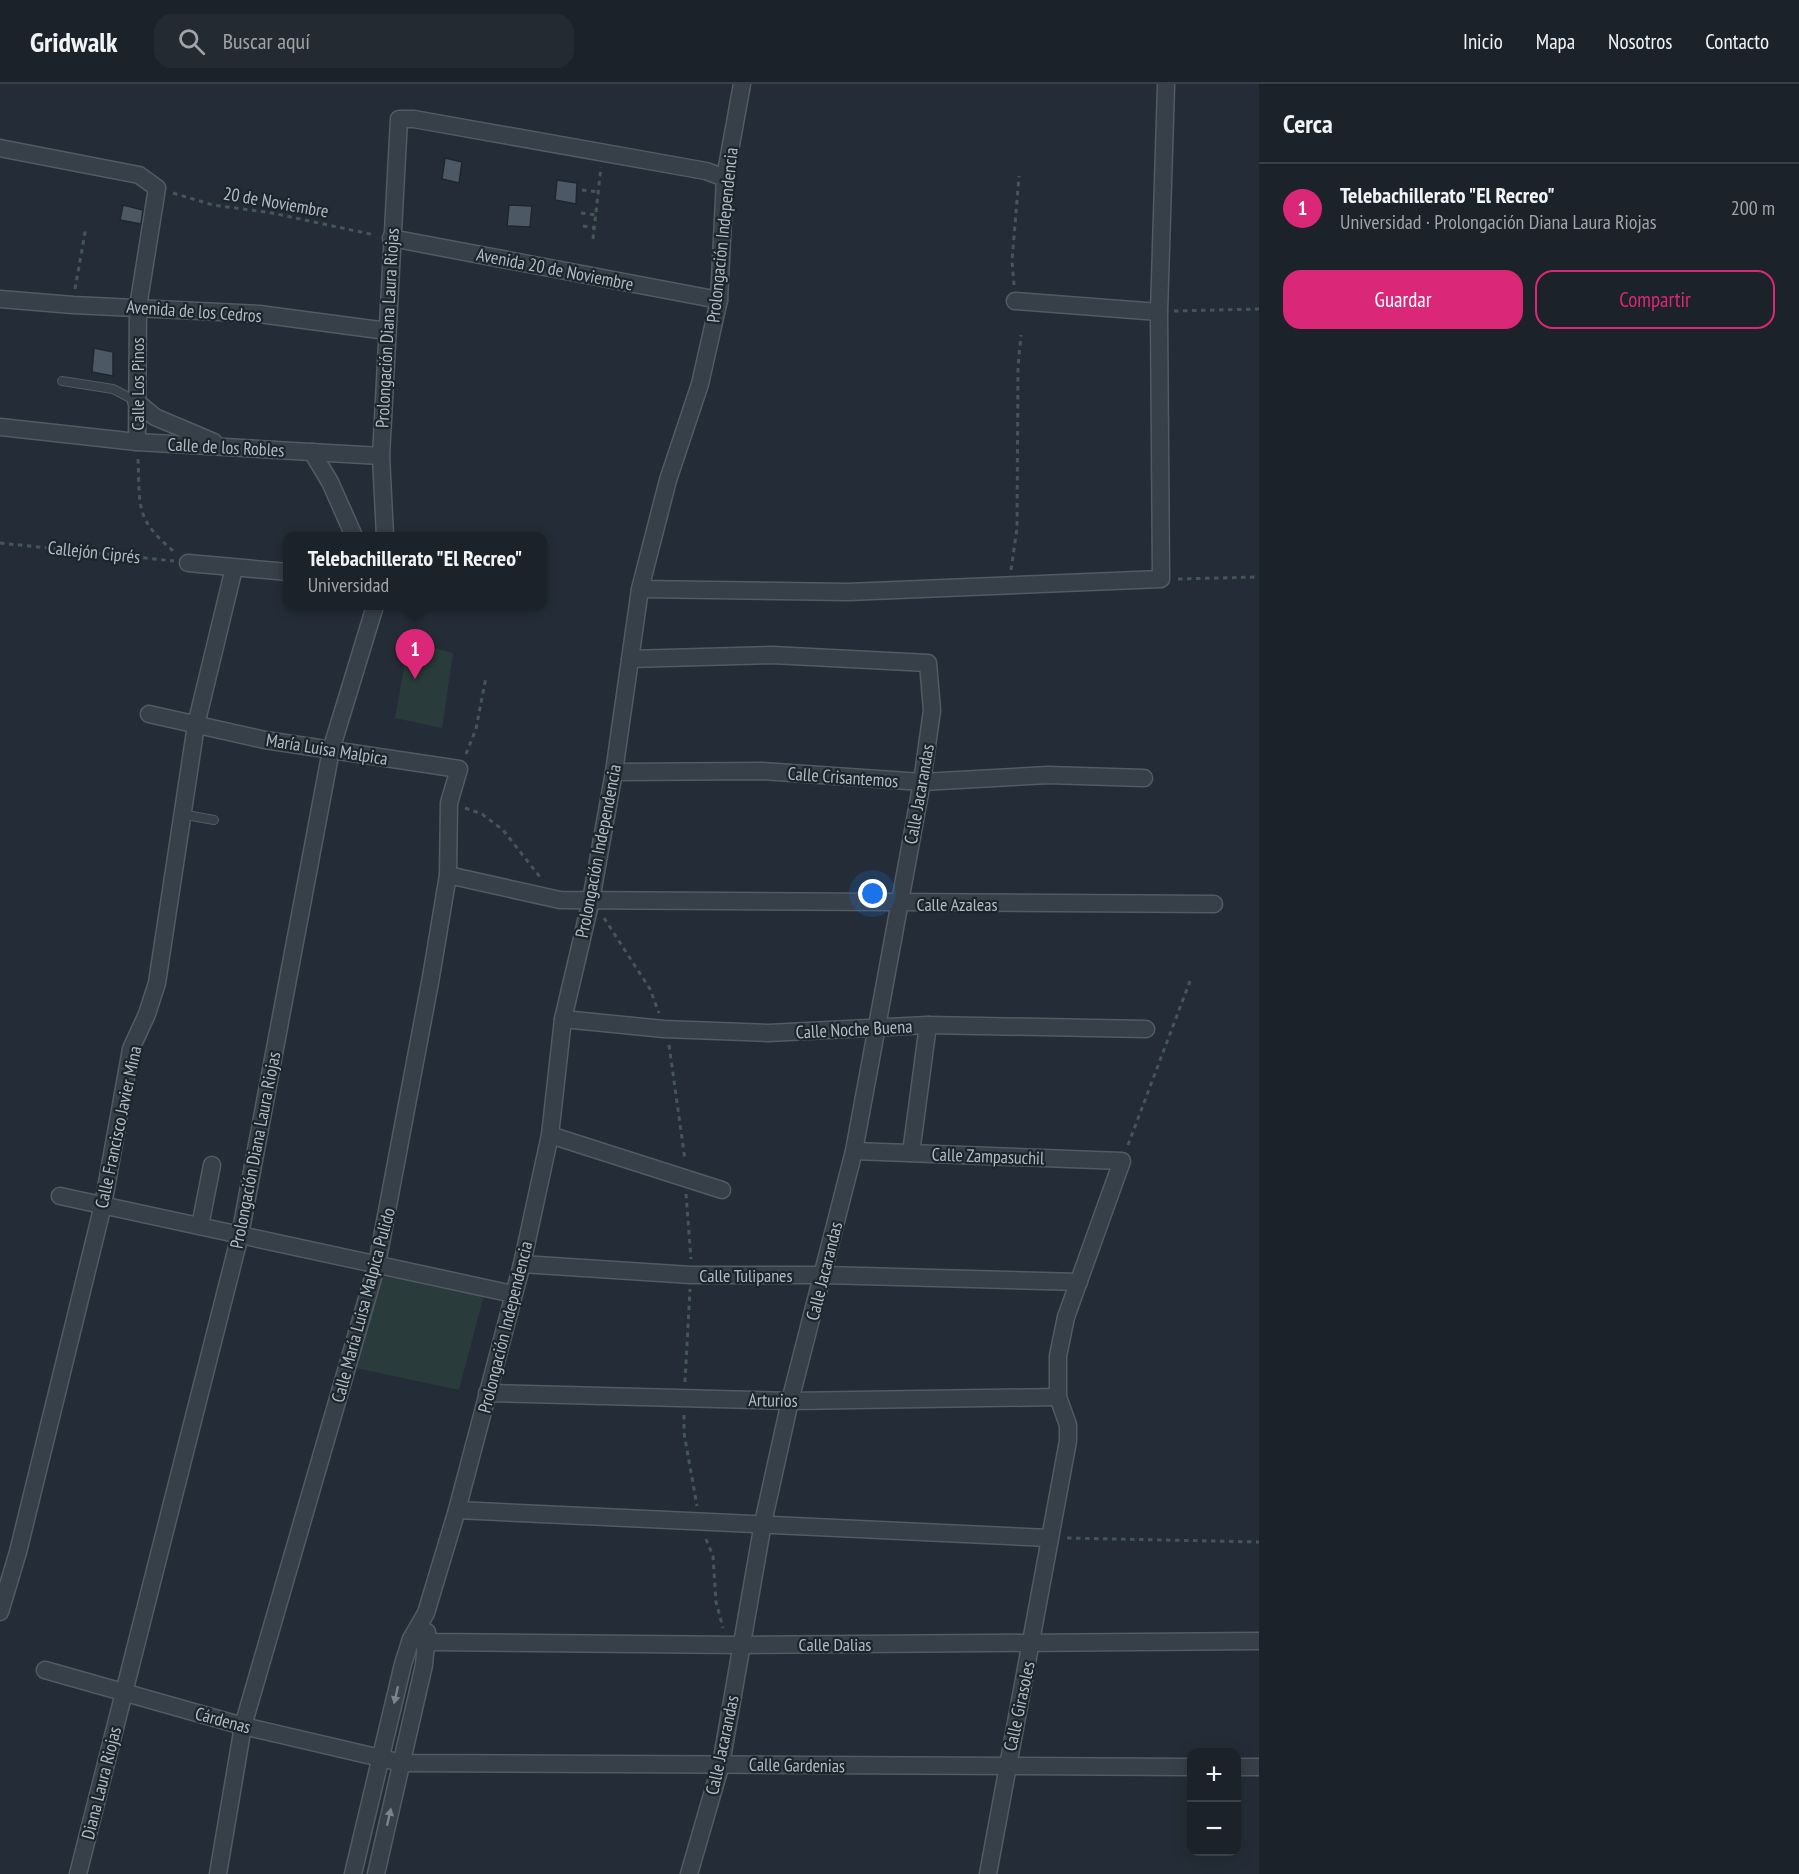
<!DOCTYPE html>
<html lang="es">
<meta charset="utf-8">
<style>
:root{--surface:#1b2229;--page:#242a31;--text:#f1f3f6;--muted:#a0a4a8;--line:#393f46;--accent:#db2777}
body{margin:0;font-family:"PT Sans Narrow",sans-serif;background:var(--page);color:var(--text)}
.controls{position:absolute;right:18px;bottom:18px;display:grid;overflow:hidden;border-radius:12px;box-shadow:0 3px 15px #0003}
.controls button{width:54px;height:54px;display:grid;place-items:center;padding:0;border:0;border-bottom:2px solid var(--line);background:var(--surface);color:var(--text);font:30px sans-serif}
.you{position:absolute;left:873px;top:810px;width:21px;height:21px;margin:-15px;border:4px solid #fff;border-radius:50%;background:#1a73e8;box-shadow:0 0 0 9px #1a73e833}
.badge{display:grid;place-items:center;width:39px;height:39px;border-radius:50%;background:var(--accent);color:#fff;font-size:20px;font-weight:700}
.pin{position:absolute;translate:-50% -50px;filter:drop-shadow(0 2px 3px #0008)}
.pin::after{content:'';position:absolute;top:32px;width:21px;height:18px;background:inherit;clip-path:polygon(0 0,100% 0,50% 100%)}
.popup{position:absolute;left:283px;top:448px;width:264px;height:78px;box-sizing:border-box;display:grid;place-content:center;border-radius:12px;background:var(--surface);filter:drop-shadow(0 2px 4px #0005);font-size:20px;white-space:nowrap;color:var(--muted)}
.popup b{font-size:22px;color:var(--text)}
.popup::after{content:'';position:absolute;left:50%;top:100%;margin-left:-12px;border:12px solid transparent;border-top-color:var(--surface)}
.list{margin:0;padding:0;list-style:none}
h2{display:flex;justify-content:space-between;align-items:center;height:78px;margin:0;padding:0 24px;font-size:26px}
h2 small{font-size:20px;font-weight:400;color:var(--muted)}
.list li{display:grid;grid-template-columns:39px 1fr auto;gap:18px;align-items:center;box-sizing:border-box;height:90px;padding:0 24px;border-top:2px solid var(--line)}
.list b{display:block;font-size:22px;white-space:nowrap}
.list p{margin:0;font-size:20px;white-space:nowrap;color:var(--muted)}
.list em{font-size:20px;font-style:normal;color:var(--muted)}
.actions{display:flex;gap:12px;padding:18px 24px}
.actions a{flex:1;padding:14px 0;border:2px solid var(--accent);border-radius:18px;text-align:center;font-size:21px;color:var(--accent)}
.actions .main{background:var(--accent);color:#fff}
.icon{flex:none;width:33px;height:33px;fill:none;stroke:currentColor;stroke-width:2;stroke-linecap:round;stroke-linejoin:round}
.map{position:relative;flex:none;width:1259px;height:1790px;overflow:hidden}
header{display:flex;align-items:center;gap:36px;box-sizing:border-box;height:84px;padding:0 30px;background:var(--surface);border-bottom:2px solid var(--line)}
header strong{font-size:28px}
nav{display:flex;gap:33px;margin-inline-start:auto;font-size:21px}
.search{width:420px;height:54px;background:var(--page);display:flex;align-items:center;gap:15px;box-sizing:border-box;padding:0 21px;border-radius:18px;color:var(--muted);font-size:22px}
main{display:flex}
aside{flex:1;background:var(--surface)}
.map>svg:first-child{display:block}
.green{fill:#293b3a}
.building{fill:#4c5863;stroke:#1e262f;stroke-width:1.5}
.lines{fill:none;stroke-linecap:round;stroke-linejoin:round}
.service-casing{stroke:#525a63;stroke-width:10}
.minor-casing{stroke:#525a63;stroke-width:19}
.path{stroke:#455658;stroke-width:3;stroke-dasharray:4.5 4.5;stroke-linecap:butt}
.service{stroke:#373f48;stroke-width:8}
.minor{stroke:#373f48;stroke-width:16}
.oneway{fill:#7b838c}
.labels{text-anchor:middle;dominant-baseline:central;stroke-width:4.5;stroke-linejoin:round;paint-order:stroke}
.street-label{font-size:18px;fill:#b2bac4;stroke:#1c242c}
</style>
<header>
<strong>Gridwalk</strong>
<div class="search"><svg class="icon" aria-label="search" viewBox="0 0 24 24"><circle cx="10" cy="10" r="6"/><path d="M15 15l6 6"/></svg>Buscar aquí</div>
<nav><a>Inicio</a><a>Mapa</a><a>Nosotros</a><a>Contacto</a></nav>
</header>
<main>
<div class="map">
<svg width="1259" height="1790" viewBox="0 0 1259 1790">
<rect width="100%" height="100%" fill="#242d37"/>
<g class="green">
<path d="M 409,557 L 453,569 L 442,644 L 395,634 Z"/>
<path d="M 381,1185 L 484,1211 L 459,1306 L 356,1284 Z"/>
</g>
<g class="building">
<path d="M 445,74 L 462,78 L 459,99 L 442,95 Z"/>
<path d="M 557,96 L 577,99 L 576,120 L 555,116 Z"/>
<path d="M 123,121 L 143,126 L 141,140 L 120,136 Z"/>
<path d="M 509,121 L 532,122 L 530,143 L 507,142 Z"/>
<path d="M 94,264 L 113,268 L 113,292 L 92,288 Z"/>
</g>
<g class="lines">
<g class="service-casing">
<g id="service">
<path d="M 62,297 L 113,305 L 136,317"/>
<path d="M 181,730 L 214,736"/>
</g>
</g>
<g class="minor-casing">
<g id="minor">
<path d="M 0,64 L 139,91 L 157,104 L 138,223 L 137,358"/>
<path d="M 391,154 L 719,216"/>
<path d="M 0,215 L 73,221 L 259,230 L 387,247"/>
<path d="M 1015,217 L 1159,228"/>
<path d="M 136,317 L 155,333 L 214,358"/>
<path d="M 0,343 L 137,358 L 381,372"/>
<path d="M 312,368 L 330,398 L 354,452"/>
<path d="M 385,452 L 381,372 L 399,35 L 414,35 L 706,87 L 725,94"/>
<path d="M 188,479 L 288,488"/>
<path d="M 640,505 L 848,508 L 1161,495 L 1159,228 L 1166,2"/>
<path d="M 630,575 L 772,571 L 928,579 L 932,626 L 922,698 L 854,1067 L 790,1317 L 763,1439 L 721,1680 L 689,1790"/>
<path d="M 149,630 L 265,656 L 459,685 L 449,719 L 448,791 L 431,893 L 377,1180 L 243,1642 L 218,1790"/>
<path d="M 614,688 L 762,687 L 922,698 L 1048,691 L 1144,694"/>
<path d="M 448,791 L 560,816 L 1214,820"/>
<path d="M 563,935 L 664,945 L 768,949 L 928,941 L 1146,945"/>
<path d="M 550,1051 L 722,1106"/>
<path d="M 854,1067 L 1122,1077 L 1066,1233 L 1058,1272 L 1058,1313 L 1068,1341 L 1068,1357 L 988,1790"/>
<path d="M 911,1069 L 928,941"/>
<path d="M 60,1112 L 513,1210"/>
<path d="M 200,1142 L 212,1081"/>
<path d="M 522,1180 L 691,1191 L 824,1191 L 1079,1198"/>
<path d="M 487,1309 L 790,1317 L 1058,1313"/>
<path d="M 457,1426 L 1050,1454"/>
<path d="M 0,1528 L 18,1468 L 103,1121 L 131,965 L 147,930 L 157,899 L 196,641 L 234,484"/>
<path d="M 411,1555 L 428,1558 L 742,1561 L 1259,1557"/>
<path d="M 45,1586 L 243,1642 L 402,1679 L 1192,1683"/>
<path d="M 1236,1683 L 1259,1683"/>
<path d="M 78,1790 L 240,1151 L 331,666 L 375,522"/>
<path d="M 353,1790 L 403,1580 L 411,1555 L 426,1529 L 457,1426 L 522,1180 L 550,1051 L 563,935 L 591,816 L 614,688 L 640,505 L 668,396 L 700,300 L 719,216 L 725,94 L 742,0"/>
<path d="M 376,1790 L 424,1581 L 427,1548"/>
</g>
</g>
<g class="path">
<path d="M 582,106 L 599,108"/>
<path d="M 173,109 L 213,121 L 272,129 L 375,151"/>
<path d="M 581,129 L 596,131"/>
<path d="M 583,142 L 594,144"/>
<path d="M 593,155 L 601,83"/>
<path d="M 1014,201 L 1012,177 L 1019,92"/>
<path d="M 75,205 L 86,143"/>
<path d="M 1174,227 L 1259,225"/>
<path d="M 138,375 C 140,424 135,436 176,469"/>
<path d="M 0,459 L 174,477"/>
<path d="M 1011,486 L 1017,444 L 1018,283 L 1021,251"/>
<path d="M 1178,495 L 1259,493"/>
<path d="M 466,670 L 476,645 L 486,593"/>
<path d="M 465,724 L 482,730 L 503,746 L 540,793"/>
<path d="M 604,834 L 650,905 L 659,929"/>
<path d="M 669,961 L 685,1076"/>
<path d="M 1128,1061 L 1190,897"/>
<path d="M 686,1110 L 691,1175"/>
<path d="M 685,1298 L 690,1205"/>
<path d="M 684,1331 L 684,1349 L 697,1422"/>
<path d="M 1067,1454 L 1259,1458"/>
<path d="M 706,1455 L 713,1472 L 716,1518 L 723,1544"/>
</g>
<use href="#service" class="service"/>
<use href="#minor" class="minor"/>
</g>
<defs><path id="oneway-solid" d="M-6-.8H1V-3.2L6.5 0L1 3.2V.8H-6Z" transform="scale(1.5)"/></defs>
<g class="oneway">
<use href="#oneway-solid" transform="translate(396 1611) rotate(103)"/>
<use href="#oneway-solid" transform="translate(389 1733) rotate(-77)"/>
</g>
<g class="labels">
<g class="street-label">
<text transform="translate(276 118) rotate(10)">20 de Noviembre</text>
<text transform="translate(722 151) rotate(-84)">Prolongación Independencia</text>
<text transform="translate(555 185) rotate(11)">Avenida 20 de Noviembre</text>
<text transform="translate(194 227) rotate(4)">Avenida de los Cedros</text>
<text transform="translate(387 244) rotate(-87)">Prolongación Diana Laura Riojas</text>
<text transform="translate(137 300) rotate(-90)">Calle Los Pinos</text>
<text transform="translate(226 363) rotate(3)">Calle de los Robles</text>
<text transform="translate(94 468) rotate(6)">Callejón Ciprés</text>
<text transform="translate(327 665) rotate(9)">María Luisa Malpica</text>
<text transform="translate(843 693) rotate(4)">Calle Crisantemos</text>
<text transform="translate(919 710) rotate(-80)">Calle Jacarandas</text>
<text transform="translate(598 767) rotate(-79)">Prolongación Independencia</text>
<text x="957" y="820">Calle Azaleas</text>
<text transform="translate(854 945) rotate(-3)">Calle Noche Buena</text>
<text transform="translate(118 1043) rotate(-78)">Calle Francisco Javier Mina</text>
<text transform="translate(255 1066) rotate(-79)">Prolongación Diana Laura Riojas</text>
<text transform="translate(988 1072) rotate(2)">Calle Zampasuchil</text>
<text transform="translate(824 1187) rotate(-76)">Calle Jacarandas</text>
<text x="746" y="1191">Calle Tulipanes</text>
<text transform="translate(363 1221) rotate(-75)">Calle María Luisa Malpica Pulido</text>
<text transform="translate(505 1243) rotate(-76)">Prolongación Independencia</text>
<text transform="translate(773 1316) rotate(1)">Arturios</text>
<text x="835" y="1560">Calle Dalias</text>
<text transform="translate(1019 1622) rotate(-78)">Calle Girasoles</text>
<text transform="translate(223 1636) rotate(15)">Cárdenas</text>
<text transform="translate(722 1661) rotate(-78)">Calle Jacarandas</text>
<text transform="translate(797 1681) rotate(1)">Calle Gardenias</text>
<text transform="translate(101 1699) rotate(-76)">Diana Laura Riojas</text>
</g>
</g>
</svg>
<div class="controls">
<button>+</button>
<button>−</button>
</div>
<div class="you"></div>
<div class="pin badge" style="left:415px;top:595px">1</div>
<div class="popup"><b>Telebachillerato &quot;El Recreo&quot;</b>Universidad</div>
</div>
<aside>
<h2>Cerca<small></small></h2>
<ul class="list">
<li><span class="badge">1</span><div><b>Telebachillerato &quot;El Recreo&quot;</b><p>Universidad · Prolongación Diana Laura Riojas</p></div><em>200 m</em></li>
</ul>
<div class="actions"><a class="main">Guardar</a><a>Compartir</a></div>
</aside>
</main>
